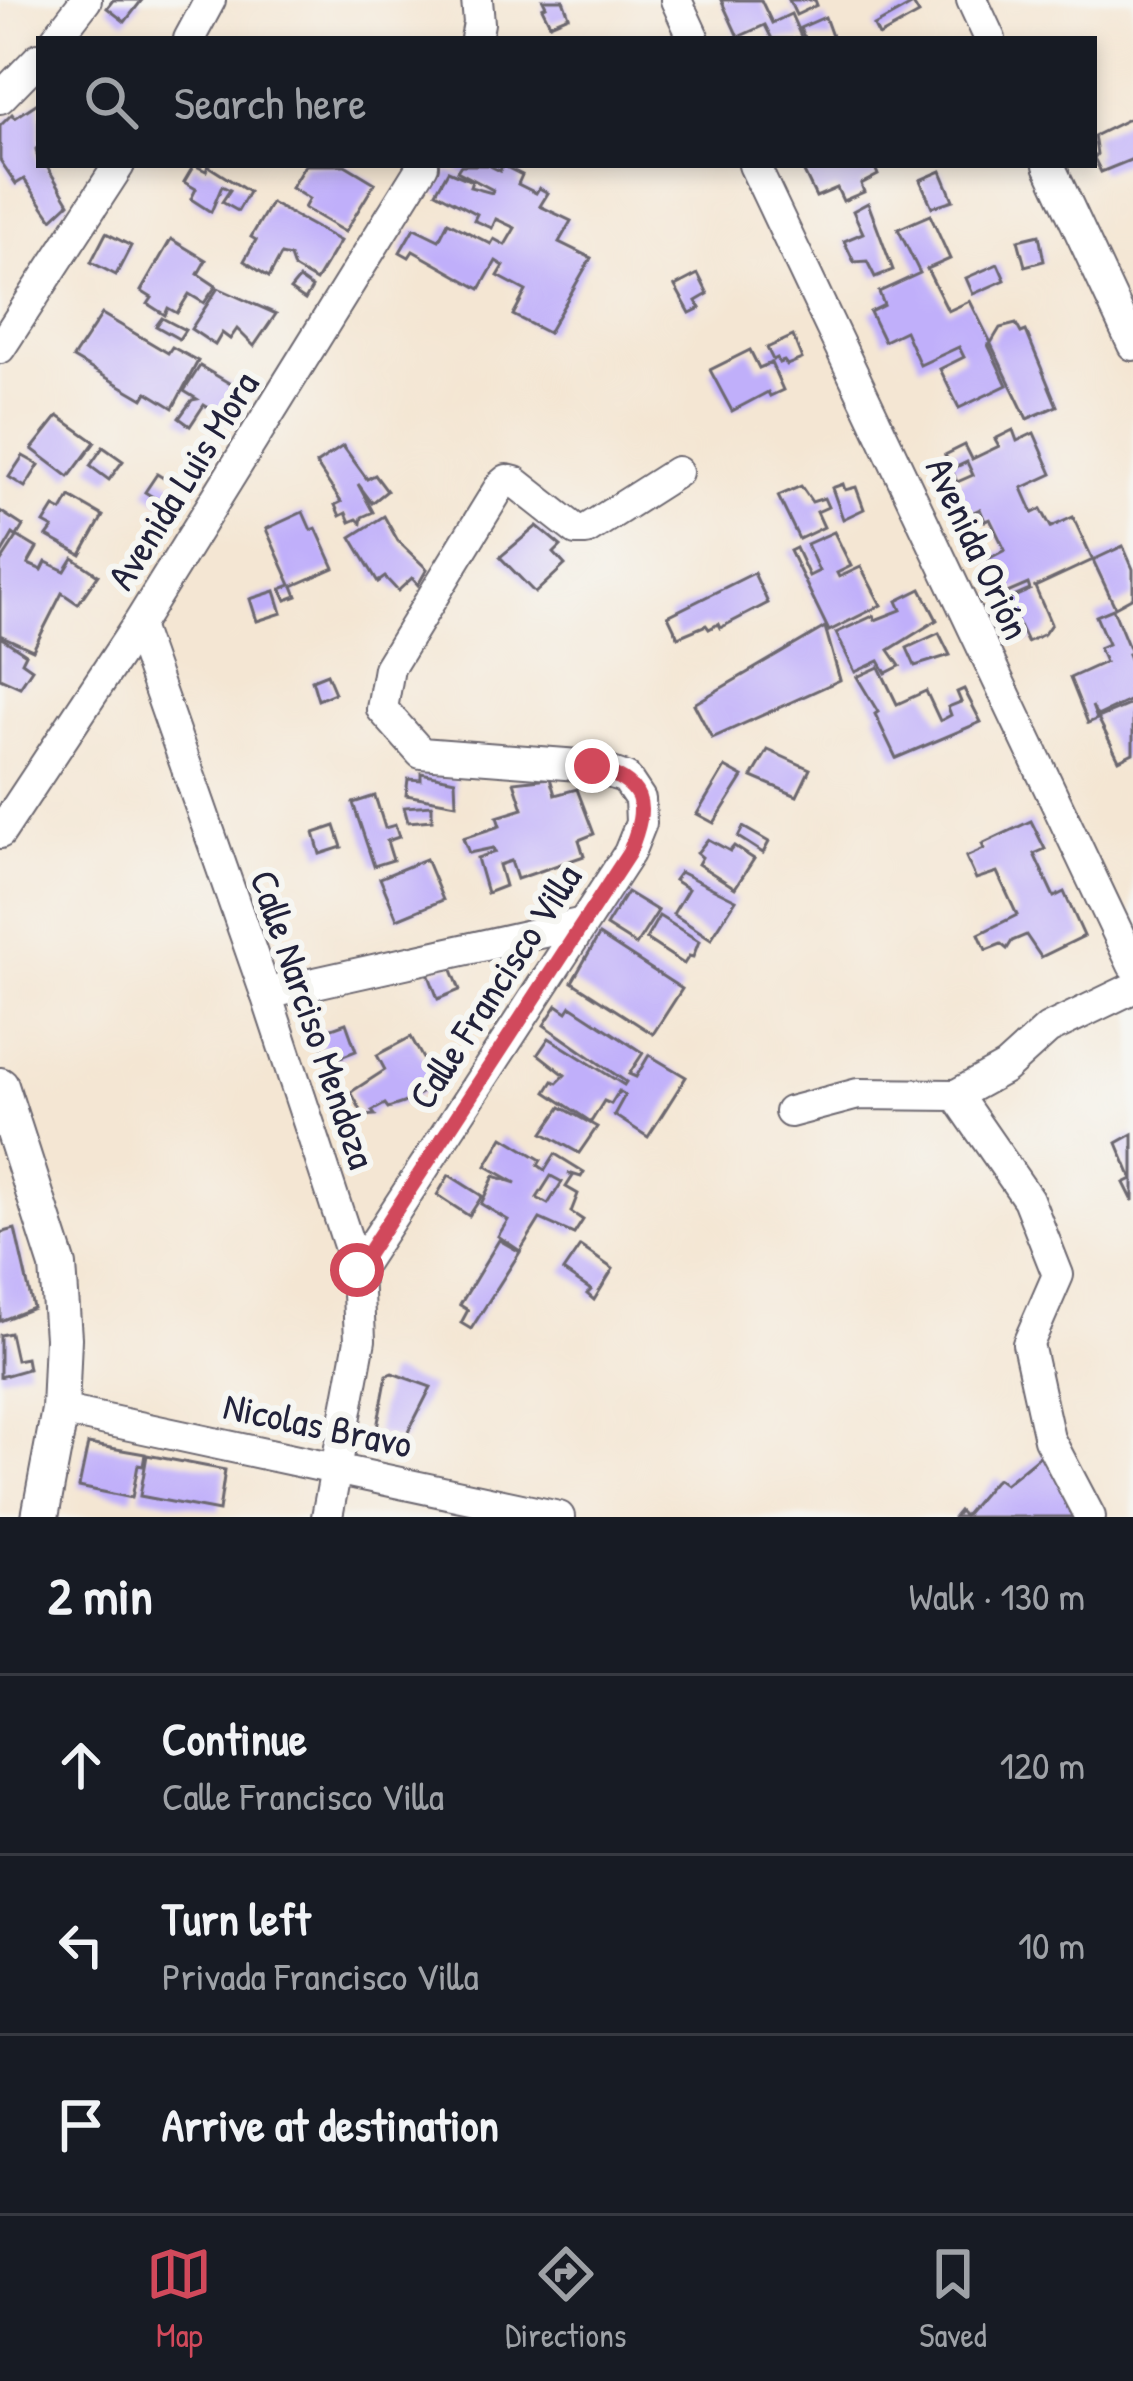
<!DOCTYPE html>
<meta charset="utf-8">
<style>
:root{--surface:#171b24;--page:#242831;--text:#f1f3f6;--muted:#9ea1a6;--line:#363941;--accent:#d1495b}
body{margin:0;font-family:"Patrick Hand",sans-serif;background:var(--page);color:var(--text)}
.stop{position:absolute;width:36px;height:36px;margin:-27px;border:9px solid #d1495b;border-radius:50%;background:#fff}
.stop.end{background:#d1495b;border-color:#fff;box-shadow:0 3px 12px #0008}
.list{margin:0;padding:0;list-style:none}
h2{display:flex;justify-content:space-between;align-items:center;height:156px;margin:0;padding:0 48px;font-size:51px}
h2 small{font-size:39px;font-weight:400;color:var(--muted)}
.list li{display:grid;grid-template-columns:78px 1fr auto;gap:36px;align-items:center;box-sizing:border-box;height:180px;padding:0 48px;border-top:3px solid var(--line)}
.list b{display:block;font-size:45px;white-space:nowrap}
.list p{margin:0;font-size:39px;white-space:nowrap;color:var(--muted)}
.list em{font-size:39px;font-style:normal;color:var(--muted)}
.icon{flex:none;width:66px;height:66px;fill:none;stroke:currentColor;stroke-width:2;stroke-linecap:round;stroke-linejoin:round}
.map{position:relative;flex:none;width:1133px;height:1517px;overflow:hidden}
.search{position:absolute;background:var(--surface);box-shadow:0 6px 18px #0003;left:36px;right:36px;top:36px;height:132px;display:flex;align-items:center;gap:30px;box-sizing:border-box;padding:0 42px;border-radius:0px;color:var(--muted);font-size:45px}
.sheet{height:696px;background:var(--surface)}
nav{display:flex;justify-content:space-around;align-items:center;box-sizing:border-box;height:168px;border-top:3px solid var(--line);background:var(--surface);font-size:33px;color:var(--muted)}
nav a{display:grid;justify-items:center;gap:6px}
nav .on{color:var(--accent)}
.map>svg:first-child{display:block}
.building{fill:#c0affa;fill-rule:evenodd}
.lines{fill:none;stroke-linecap:round;stroke-linejoin:round}
.minor-casing{stroke:#6c6770;stroke-width:34}
.tertiary-casing{stroke:#6c6770;stroke-width:40}
.minor{stroke:#fff;stroke-width:30}
.tertiary{stroke:#fff;stroke-width:36}
.route{stroke:#d1495b;stroke-width:15}
.labels{text-anchor:middle;dominant-baseline:central;stroke-width:12;stroke-linejoin:round;paint-order:stroke}
.street-label{font-size:39px;fill:#22223b;stroke:#f6f6f2}
</style>
<div class="map">
<svg width="1133" height="1517" viewBox="0 0 1133 1517">
<rect width="100%" height="100%" fill="#f6f6f2"/>
<filter id="ink" filterUnits="userSpaceOnUse"><feTurbulence type="fractalNoise" baseFrequency=".00833" numOctaves="2"/><feDisplacementMap in="SourceGraphic" scale="24" xChannelSelector="R" yChannelSelector="G"/><feConvolveMatrix kernelMatrix="1 2 1 2 8 2 1 2 1" color-interpolation-filters="sRGB"/></filter>
<filter id="wash" filterUnits="userSpaceOnUse"><feTurbulence type="fractalNoise" baseFrequency=".004" numOctaves="4" result="noise"/><feDisplacementMap in="SourceGraphic" scale="48" xChannelSelector="R" yChannelSelector="G"/><feGaussianBlur stdDeviation="2.7" result="paint"/><feColorMatrix in="noise" values="0 0 0 0 0 0 0 0 0 0 0 0 0 0 0 0 0 1.4 0 .05"/><feComposite in="paint" operator="in"/></filter>
<g filter="url(#wash)">
<rect width="100%" height="100%" fill="#f4e6d3"/>
<g id="blocks">
<g class="building">
<path d="M 113,0 L 142,0 L 125,22 L 107,8 Z"/>
<path d="M 543,0 L 563,0 L 569,16 L 550,24 L 542,8 L 546,6 Z"/>
<path d="M 721,0 L 761,0 L 772,23 L 791,14 L 802,39 L 772,39 L 765,25 L 738,37 Z"/>
<path d="M 789,0 L 815,0 L 817,5 L 796,15 Z"/>
<path d="M 913,4 L 919,14 L 879,36 L 874,26 Z"/>
<path d="M 825,17 L 833,39 L 805,39 L 800,28 Z"/>
<path d="M 39,102 L 39,146 L 36,149 L 39,165 L 46,165 L 69,203 L 52,219 L 24,179 L 16,184 L 0,160 L 0,126 L 12,114 L 15,118 Z"/>
<path d="M 1133,117 L 1133,159 L 1101,172 L 1094,158 L 1097,154 L 1094,136 Z"/>
<path d="M 194,165 L 206,171 L 208,166 L 249,192 L 238,211 L 222,202 L 230,190 L 222,186 L 211,212 L 191,199 L 196,189 L 184,182 Z"/>
<path d="M 305,165 L 345,165 L 375,183 L 345,232 L 304,208 L 309,199 L 291,188 Z"/>
<path d="M 461,165 L 488,165 L 500,171 L 502,165 L 522,175 L 518,184 L 536,193 L 539,188 L 548,193 L 540,206 L 571,221 L 559,242 L 591,258 L 548,333 L 513,315 L 526,291 L 498,276 L 504,266 L 496,261 L 480,289 L 413,251 L 409,257 L 400,252 L 414,228 L 439,240 L 448,222 L 491,244 L 494,239 L 505,245 L 515,228 L 496,219 L 492,228 L 474,220 L 477,214 L 436,192 L 448,171 L 472,181 L 470,187 L 492,193 L 493,190 L 457,171 Z"/>
<path d="M 814,165 L 874,165 L 878,175 L 861,184 L 864,192 L 843,201 L 837,188 L 816,197 L 803,170 Z"/>
<path d="M 941,171 L 953,200 L 932,207 L 920,180 Z"/>
<path d="M 271,203 L 340,241 L 316,281 L 294,268 L 290,257 L 281,255 L 269,277 L 244,261 L 256,240 L 251,237 Z"/>
<path d="M 868,203 L 893,270 L 875,277 L 867,261 L 854,262 L 844,241 L 863,233 L 853,211 Z"/>
<path d="M 930,215 L 950,259 L 927,269 L 948,311 L 970,301 L 991,343 L 1000,328 L 1016,324 L 1021,333 L 1026,331 L 1057,406 L 1027,419 L 991,344 L 988,345 L 1007,385 L 959,408 L 940,369 L 964,357 L 959,347 L 920,365 L 905,331 L 884,341 L 870,312 L 884,305 L 879,292 L 920,273 L 898,229 Z"/>
<path d="M 106,233 L 131,246 L 116,275 L 91,262 Z"/>
<path d="M 1039,235 L 1044,261 L 1025,266 L 1018,240 Z"/>
<path d="M 171,239 L 206,260 L 198,274 L 216,286 L 204,303 L 189,294 L 177,313 L 168,308 L 165,315 L 148,304 L 152,298 L 141,291 Z"/>
<path d="M 998,264 L 1005,280 L 973,294 L 966,278 Z"/>
<path d="M 698,274 L 708,294 L 696,301 L 700,308 L 690,313 L 675,286 Z"/>
<path d="M 299,279 L 312,288 L 305,300 L 290,290 Z"/>
<path d="M 218,288 L 276,314 L 254,346 L 237,329 L 230,339 L 222,333 L 215,345 L 191,329 Z"/>
<path d="M 102,314 L 168,353 L 172,347 L 198,361 L 173,408 L 147,392 L 143,399 L 73,358 Z"/>
<path d="M 162,318 L 185,330 L 179,339 L 156,326 Z"/>
<path d="M 793,336 L 802,359 L 787,365 L 784,361 L 779,363 L 777,358 L 773,360 L 767,348 Z"/>
<path d="M 750,350 L 759,368 L 771,363 L 783,390 L 770,396 L 768,392 L 732,411 L 710,370 Z"/>
<path d="M 200,366 L 246,393 L 229,420 L 204,405 L 190,426 L 179,418 L 192,400 L 197,399 L 184,391 Z"/>
<path d="M 58,416 L 95,442 L 69,477 L 32,449 Z"/>
<path d="M 1013,430 L 1017,441 L 1034,433 L 1052,474 L 1022,488 L 1033,513 L 1041,509 L 1051,527 L 1073,517 L 1093,560 L 1123,546 L 1133,569 L 1133,597 L 1115,607 L 1093,560 L 1035,587 L 1051,624 L 1044,634 L 1027,642 L 1007,600 L 1030,590 L 1028,584 L 1005,594 L 988,559 L 1005,550 L 990,519 L 985,521 L 980,509 L 967,515 L 946,472 L 951,469 L 957,482 L 973,475 L 967,462 L 952,469 L 945,455 L 965,445 L 972,459 L 999,446 L 995,439 Z"/>
<path d="M 343,446 L 367,479 L 375,475 L 387,491 L 372,503 L 358,484 L 373,512 L 362,517 L 361,523 L 357,519 L 350,522 L 346,513 L 340,516 L 335,505 L 341,502 L 316,464 Z"/>
<path d="M 103,447 L 123,461 L 109,480 L 90,466 Z"/>
<path d="M 23,456 L 39,465 L 25,487 L 9,477 Z"/>
<path d="M 157,474 L 187,493 L 175,511 L 145,492 Z"/>
<path d="M 843,484 L 845,490 L 856,487 L 864,509 L 843,519 L 832,488 Z"/>
<path d="M 801,486 L 812,502 L 824,498 L 828,507 L 817,512 L 824,527 L 799,539 L 778,496 Z"/>
<path d="M 70,497 L 103,516 L 81,555 L 47,536 L 53,528 L 44,523 L 54,507 L 62,511 Z"/>
<path d="M 0,511 L 23,526 L 17,536 L 37,548 L 28,564 L 42,570 L 46,562 L 65,571 L 73,558 L 98,575 L 78,604 L 62,593 L 33,650 L 0,635 L 0,563 L 17,537 L 13,534 L 0,556 Z"/>
<path d="M 303,512 L 311,530 L 316,528 L 334,568 L 293,586 L 297,596 L 286,600 L 281,589 L 291,585 L 266,529 Z"/>
<path d="M 384,516 L 398,541 L 427,569 L 418,585 L 412,578 L 398,591 L 385,577 L 378,582 L 351,537 Z"/>
<path d="M 537,526 L 561,546 L 554,553 L 565,565 L 535,593 L 500,557 Z"/>
<path d="M 834,532 L 851,566 L 837,573 L 839,577 L 861,567 L 881,605 L 829,631 L 790,551 L 796,548 L 809,576 L 819,571 L 807,544 Z"/>
<path d="M 754,573 L 768,603 L 720,628 L 718,624 L 709,629 L 706,625 L 678,637 L 668,616 Z"/>
<path d="M 921,589 L 937,620 L 889,650 L 900,666 L 886,673 L 879,661 L 855,672 L 836,633 L 873,616 L 875,620 L 901,610 L 897,601 Z"/>
<path d="M 275,591 L 282,613 L 257,621 L 250,599 Z"/>
<path d="M 1113,609 L 1131,653 L 1128,654 L 1133,666 L 1133,699 L 1097,716 L 1092,706 L 1097,719 L 1088,723 L 1070,678 L 1105,662 L 1099,648 L 1108,644 L 1096,616 Z"/>
<path d="M 825,627 L 840,680 L 712,738 L 694,704 Z"/>
<path d="M 939,633 L 950,655 L 915,666 L 907,648 Z"/>
<path d="M 0,637 L 26,654 L 22,662 L 32,669 L 20,687 L 0,678 Z"/>
<path d="M 879,667 L 897,704 L 926,691 L 940,721 L 951,715 L 948,707 L 961,702 L 957,692 L 964,689 L 981,722 L 896,758 L 875,714 L 878,712 L 857,677 Z"/>
<path d="M 327,674 L 335,693 L 318,700 L 312,680 Z"/>
<path d="M 1133,703 L 1133,753 L 1119,760 L 1098,718 Z"/>
<path d="M 768,750 L 810,769 L 797,796 L 752,777 Z"/>
<path d="M 725,767 L 743,777 L 714,823 L 697,814 Z"/>
<path d="M 421,773 L 455,780 L 456,804 L 406,795 L 408,779 L 421,780 Z"/>
<path d="M 550,778 L 555,795 L 577,789 L 594,834 L 579,840 L 584,856 L 517,879 L 511,861 L 499,865 L 505,886 L 487,893 L 477,858 L 495,852 L 493,848 L 469,853 L 463,838 L 500,826 L 497,817 L 523,809 L 514,782 Z"/>
<path d="M 375,796 L 385,828 L 395,825 L 399,837 L 387,841 L 393,860 L 374,866 L 353,803 Z"/>
<path d="M 432,805 L 432,820 L 408,822 L 404,807 Z"/>
<path d="M 1031,821 L 1045,849 L 1034,854 L 1054,897 L 1064,892 L 1084,936 L 1041,957 L 1026,935 L 1012,941 L 1007,949 L 1001,944 L 986,950 L 979,934 L 1017,915 L 997,872 L 976,879 L 966,857 L 984,849 L 982,844 Z"/>
<path d="M 335,826 L 342,847 L 320,854 L 314,833 Z"/>
<path d="M 743,827 L 769,842 L 763,853 L 738,837 Z"/>
<path d="M 708,839 L 730,851 L 734,846 L 754,859 L 735,888 L 698,864 L 702,857 L 697,853 Z"/>
<path d="M 426,859 L 443,900 L 397,919 L 380,878 Z"/>
<path d="M 680,872 L 736,900 L 711,939 L 673,914 L 688,889 L 674,880 Z"/>
<path d="M 627,892 L 658,911 L 636,945 L 606,926 Z"/>
<path d="M 659,916 L 699,941 L 693,957 L 689,956 L 684,964 L 646,939 Z"/>
<path d="M 599,935 L 682,989 L 653,1034 L 572,982 Z"/>
<path d="M 450,965 L 460,990 L 438,999 L 428,973 Z"/>
<path d="M 557,1005 L 567,1012 L 571,1006 L 643,1053 L 629,1074 L 636,1077 L 649,1055 L 686,1077 L 648,1137 L 614,1115 L 625,1095 L 619,1091 L 611,1104 L 604,1101 L 591,1122 L 546,1092 L 553,1081 L 557,1083 L 565,1075 L 538,1054 L 549,1038 L 624,1085 L 626,1082 L 544,1025 Z"/>
<path d="M 346,1023 L 356,1051 L 328,1062 L 318,1033 Z"/>
<path d="M 411,1037 L 437,1084 L 403,1103 L 388,1108 L 385,1104 L 372,1111 L 375,1115 L 364,1116 L 351,1092 L 385,1070 L 377,1055 Z"/>
<path d="M 561,1107 L 597,1127 L 579,1153 L 543,1133 Z"/>
<path d="M 1133,1134 L 1133,1201 L 1124,1183 L 1132,1179 L 1117,1143 Z"/>
<path d="M 503,1137 L 541,1160 L 538,1165 L 545,1170 L 555,1154 L 584,1172 L 581,1177 L 568,1173 L 573,1176 L 566,1187 L 578,1194 L 571,1212 L 583,1220 L 574,1234 L 540,1219 L 520,1251 L 498,1236 L 508,1220 L 481,1204 L 494,1176 L 516,1183 L 486,1166 ZM 551,1176 L 562,1182 L 548,1204 L 537,1198 Z"/>
<path d="M 449,1175 L 482,1196 L 469,1216 L 437,1195 Z"/>
<path d="M 15,1229 L 33,1308 L 0,1321 L 0,1233 Z"/>
<path d="M 499,1240 L 520,1252 L 471,1329 L 461,1323 L 468,1310 L 460,1305 Z"/>
<path d="M 580,1246 L 613,1269 L 594,1300 L 587,1294 L 591,1290 L 563,1271 Z"/>
<path d="M 10,1333 L 16,1360 L 26,1358 L 28,1369 L 0,1377 L 0,1335 Z"/>
<path d="M 392,1373 L 431,1387 L 404,1440 L 376,1433 L 387,1375 Z"/>
<path d="M 88,1444 L 145,1454 L 143,1466 L 138,1465 L 132,1498 L 79,1487 Z"/>
<path d="M 1052,1446 L 1084,1517 L 954,1517 L 959,1511 L 964,1516 L 994,1481 L 998,1479 L 1005,1484 Z"/>
<path d="M 147,1455 L 225,1470 L 219,1511 L 140,1496 Z"/>
</g>
</g>
</g>
<g filter="url(#ink)">
<use href="#blocks" fill-opacity="0" stroke="#6c6770" stroke-width="3"/>
<g class="lines">
<g class="minor-casing">
<g id="minor">
<path d="M 676,0 L 694,39"/>
<path d="M 972,0 L 990,39"/>
<path d="M 56,39 L 86,0"/>
<path d="M 189,39 L 210,0"/>
<path d="M 476,39 L 479,23 L 477,0"/>
<path d="M 0,98 L 39,58"/>
<path d="M 754,165 L 1133,965"/>
<path d="M 1049,165 L 1133,345"/>
<path d="M 0,348 L 119,165"/>
<path d="M 137,626 L 266,994 L 357,1270 L 360,1340 L 327,1517"/>
<path d="M 0,833 L 137,626 L 423,165"/>
<path d="M 266,994 L 579,924"/>
<path d="M 956,1095 L 1005,1068 L 1048,1029 L 1133,988"/>
<path d="M 790,1112 L 858,1094 L 956,1095 L 1028,1199 L 1058,1275 L 1028,1344 L 1049,1439 L 1090,1517"/>
<path d="M 357,1270 L 629,853 L 641,823 L 640,799 L 626,778 L 592,766 L 421,753 L 382,709 L 389,668 L 501,485 L 507,480 L 515,482 L 576,530 L 586,530 L 677,472"/>
<path d="M 60,1410 L 559,1517"/>
</g>
</g>
<g class="tertiary-casing">
<path id="tertiary" d="M 0,1086 L 58,1266 L 63,1338 L 60,1410 L 40,1517"/>
</g>
<use href="#minor" class="minor"/>
<use href="#tertiary" class="tertiary"/>
</g>
</g>
<g class="lines" filter="url(#ink)">
<path class="route" d="M 357,1270 L 629,853 C 650,800 645,785 592,766"/>
</g>
<g class="labels">
<g class="street-label">
<text transform="translate(182 480) rotate(-58)">Avenida Luis Mora</text>
<text transform="translate(979 548) rotate(65)">Avenida Orión</text>
<text transform="translate(494 986) rotate(-57)">Calle Francisco Villa</text>
<text transform="translate(314 1019) rotate(71)">Calle Narciso Mendoza</text>
<text transform="translate(318 1424) rotate(12)">Nicolas Bravo</text>
</g>
</g>
</svg>
<div class="stop" style="left:357px;top:1270px"></div>
<div class="stop end" style="left:592px;top:766px"></div>
<div class="search"><svg class="icon" aria-label="search" viewBox="0 0 24 24"><circle cx="10" cy="10" r="6"/><path d="M15 15l6 6"/></svg>Search here</div>
</div>
<section class="sheet">
<h2>2 min<small>Walk · 130 m</small></h2>
<ul class="list">
<li><svg class="icon" aria-label="ahead" viewBox="0 0 24 24"><path d="M12 20V5M6 11l6-6 6 6"/></svg><div><b>Continue</b><p>Calle Francisco Villa</p></div><em>120 m</em></li>
<li><svg class="icon" aria-label="left" viewBox="0 0 24 24"><path d="M17 20v-9H6M10 6l-5 5 5 5"/></svg><div><b>Turn left</b><p>Privada Francisco Villa</p></div><em>10 m</em></li>
<li><svg class="icon" aria-label="arrive" viewBox="0 0 24 24"><path d="M6 21V4h12l-3 4 3 4H6"/></svg><div><b>Arrive at destination</b></div></li>
</ul>
</section>
<nav>
<a class="on"><svg class="icon" aria-label="map" viewBox="0 0 24 24"><path d="M3 6l6-2 6 2 6-2v14l-6 2-6-2-6 2zM9 4v14M15 6v14"/></svg>Map</a>
<a><svg class="icon" aria-label="directions" viewBox="0 0 24 24"><path d="M12 3l9 9-9 9-9-9zM9 14v-3h6M13 9l2 2-2 2"/></svg>Directions</a>
<a><svg class="icon" aria-label="saved" viewBox="0 0 24 24"><path d="M7 4h10v16l-5-4-5 4z"/></svg>Saved</a>
</nav>
